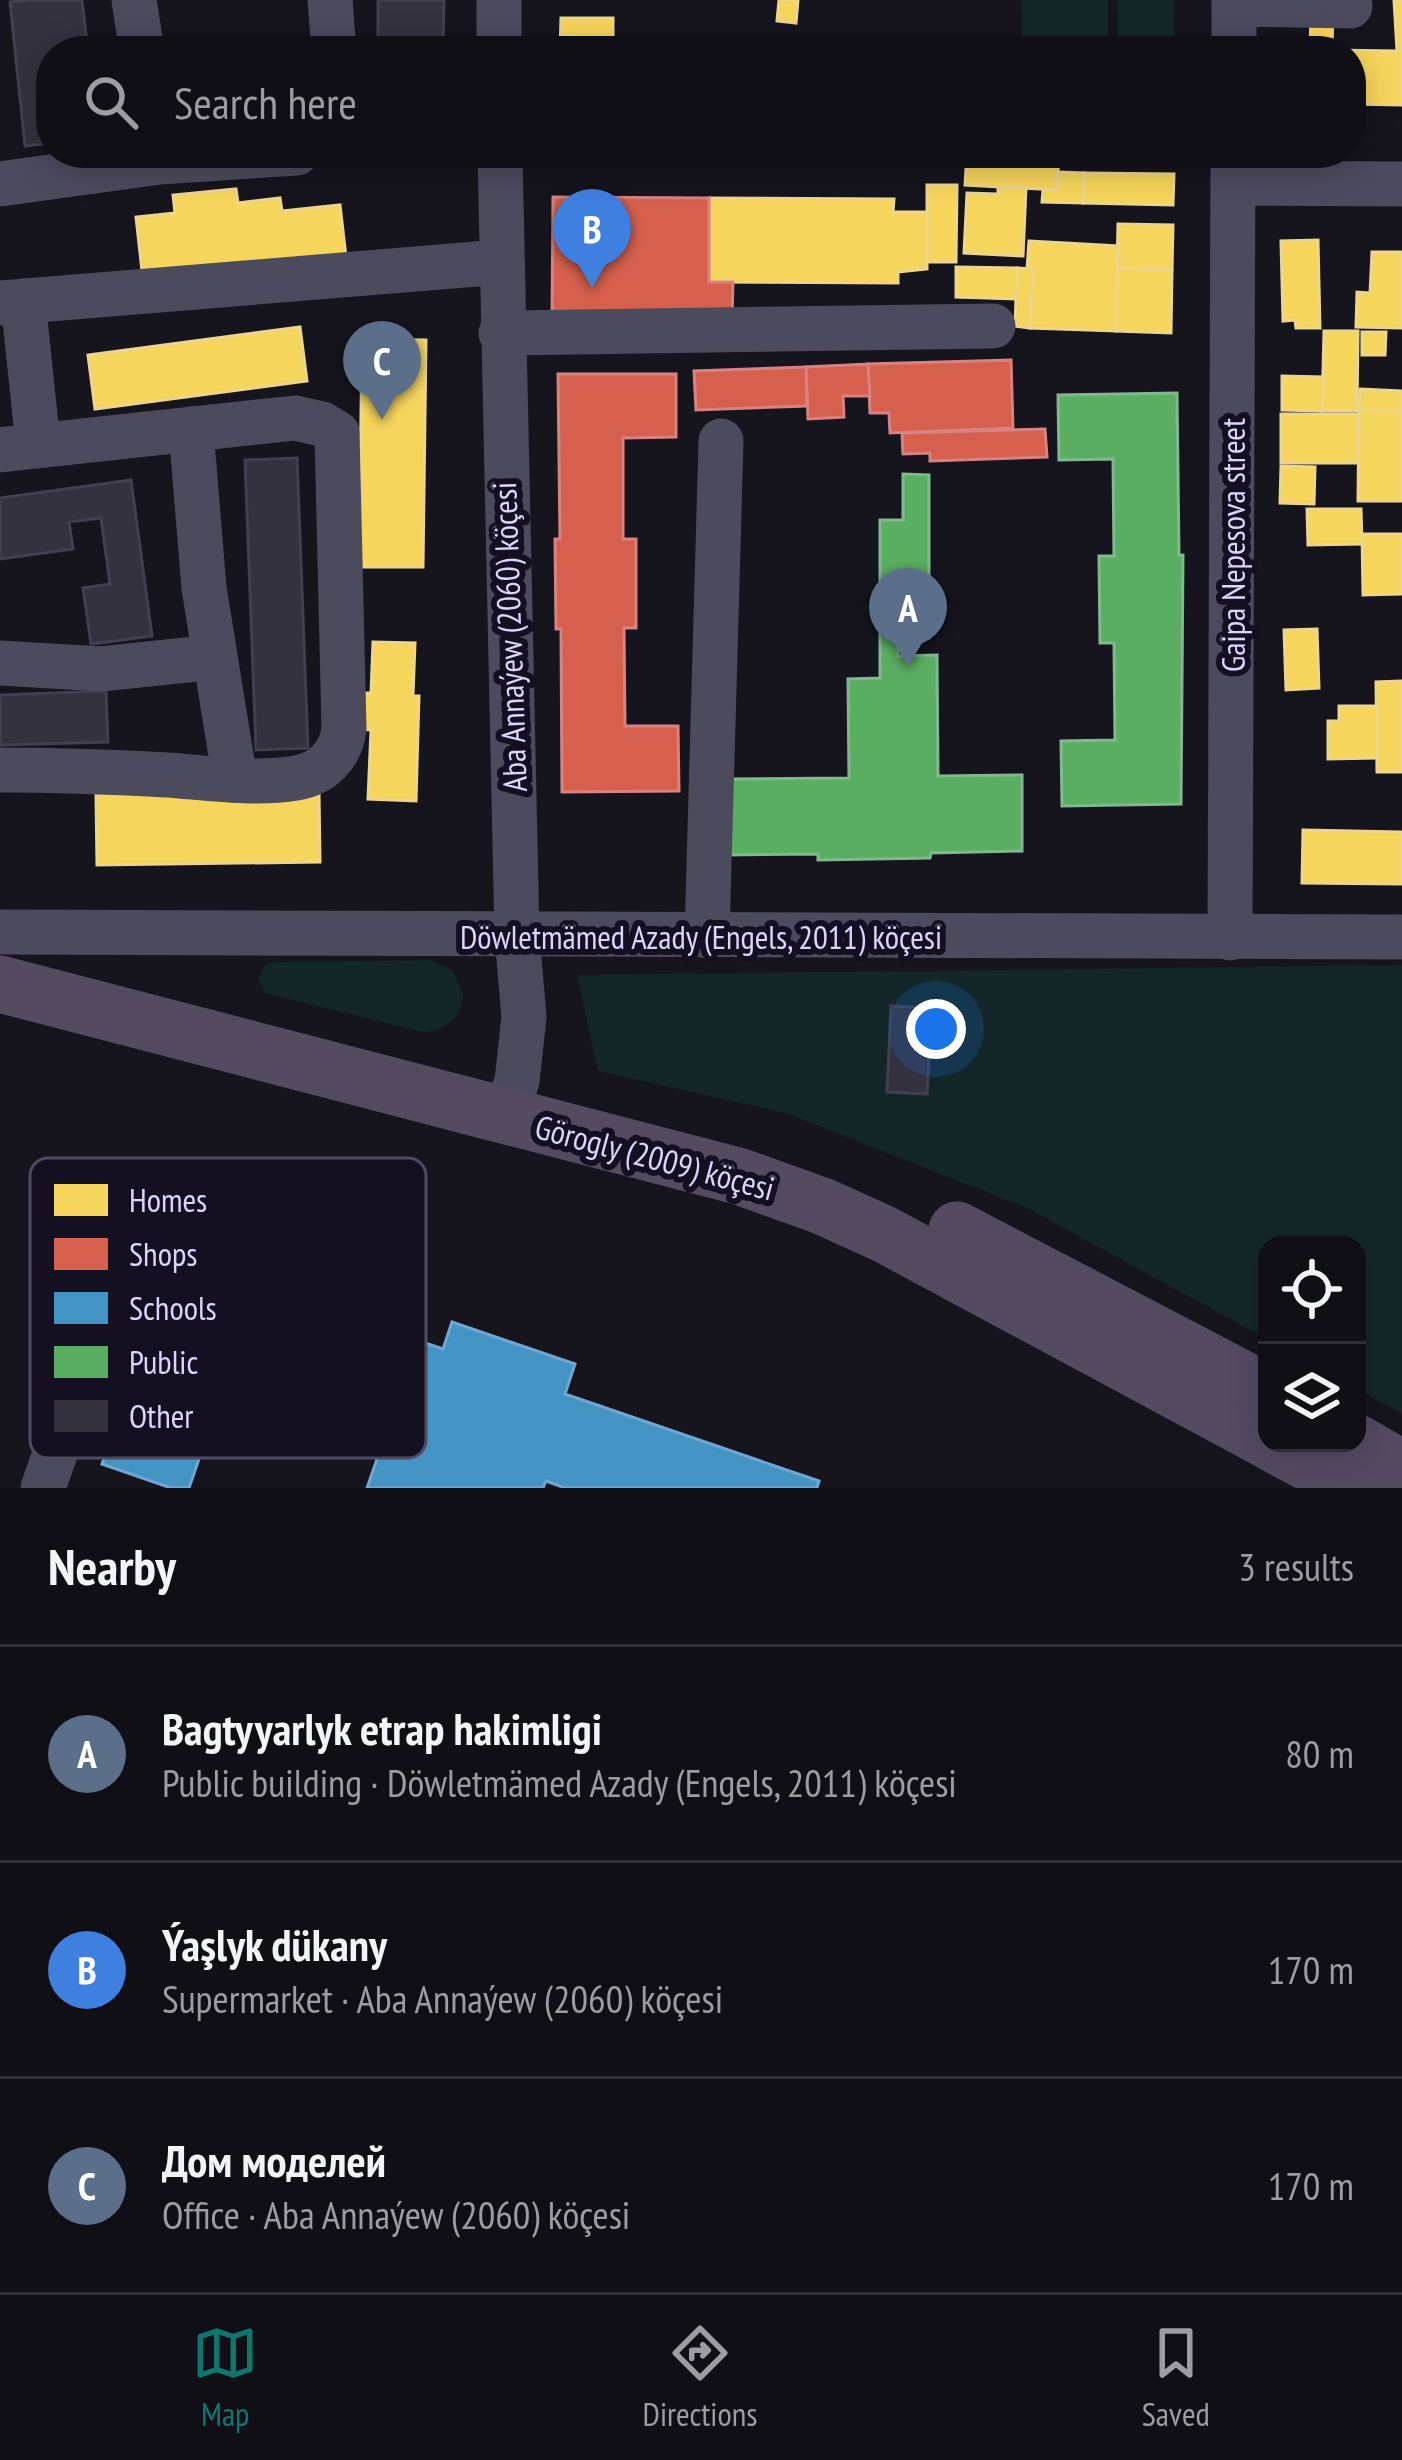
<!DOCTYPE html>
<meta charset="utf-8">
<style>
:root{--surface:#100f16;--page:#1e1d23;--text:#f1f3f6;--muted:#9c9ca1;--line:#302f35;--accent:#0f766e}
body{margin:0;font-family:"PT Sans Narrow",sans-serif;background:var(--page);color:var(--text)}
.controls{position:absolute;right:36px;bottom:36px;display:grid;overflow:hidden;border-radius:24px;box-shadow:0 6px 30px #0003}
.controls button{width:108px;height:108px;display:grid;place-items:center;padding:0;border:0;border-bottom:3px solid var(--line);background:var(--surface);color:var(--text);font:60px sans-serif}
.you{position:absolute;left:936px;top:1029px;width:42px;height:42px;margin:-30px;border:9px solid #fff;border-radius:50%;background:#1a73e8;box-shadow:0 0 0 18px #1a73e833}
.badge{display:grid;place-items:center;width:78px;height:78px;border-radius:50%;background:var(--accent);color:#fff;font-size:39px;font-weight:700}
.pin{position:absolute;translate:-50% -99px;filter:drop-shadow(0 3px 6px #0008)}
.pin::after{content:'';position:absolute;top:63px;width:42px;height:36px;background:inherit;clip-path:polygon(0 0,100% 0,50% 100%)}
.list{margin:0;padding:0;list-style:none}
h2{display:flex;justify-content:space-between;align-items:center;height:156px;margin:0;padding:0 48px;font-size:51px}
h2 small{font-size:39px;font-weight:400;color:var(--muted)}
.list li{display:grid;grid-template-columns:78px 1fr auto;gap:36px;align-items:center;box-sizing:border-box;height:216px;padding:0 48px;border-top:3px solid var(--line)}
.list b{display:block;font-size:45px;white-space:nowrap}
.list p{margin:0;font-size:39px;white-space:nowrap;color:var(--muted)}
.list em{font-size:39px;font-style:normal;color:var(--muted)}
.icon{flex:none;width:66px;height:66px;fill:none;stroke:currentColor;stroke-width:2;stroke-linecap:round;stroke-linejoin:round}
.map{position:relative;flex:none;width:1402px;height:1488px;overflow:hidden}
.search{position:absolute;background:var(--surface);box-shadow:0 6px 30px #0003;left:36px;right:36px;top:36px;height:132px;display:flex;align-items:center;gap:30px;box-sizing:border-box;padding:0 42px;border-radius:48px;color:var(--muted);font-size:45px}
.sheet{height:804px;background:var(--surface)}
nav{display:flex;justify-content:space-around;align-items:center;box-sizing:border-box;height:168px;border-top:3px solid var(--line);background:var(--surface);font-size:33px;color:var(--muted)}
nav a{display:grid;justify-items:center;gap:6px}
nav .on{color:var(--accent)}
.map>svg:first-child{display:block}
.green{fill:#132729}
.homes{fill:#f6d55c;stroke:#eed58c;stroke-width:3}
.shops{fill:#d6604d;stroke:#d88381;stroke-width:3}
.schools{fill:#4393c3;stroke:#71a6d4;stroke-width:3}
.public{fill:#5aae61;stroke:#81b98f;stroke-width:3}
.building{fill:#34323f;stroke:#433f50;stroke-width:3}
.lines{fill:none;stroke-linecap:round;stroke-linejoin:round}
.minor{stroke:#4c4a5d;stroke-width:45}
.major{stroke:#544b61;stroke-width:57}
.labels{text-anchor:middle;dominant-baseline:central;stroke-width:12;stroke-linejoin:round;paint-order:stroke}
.street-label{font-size:33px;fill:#dbd4fb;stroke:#141021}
.key{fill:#141021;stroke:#504b62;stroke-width:3}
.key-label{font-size:33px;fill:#dbd4fb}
</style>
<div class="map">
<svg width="1402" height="1488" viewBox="0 0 1402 1488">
<rect width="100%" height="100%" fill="#16141d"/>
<g class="green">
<rect x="1022" y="0" width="86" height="50"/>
<rect x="1118" y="0" width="56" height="50"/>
<path d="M 431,960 L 453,971 L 463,994 C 461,1018 447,1031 423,1032 L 273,995 L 265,993 L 258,977 L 267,963 L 276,962 Z"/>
<path d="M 1402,965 L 1402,1414 L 1357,1389 L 1357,1245 L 1267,1245 L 1267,1339 L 1027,1208 L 786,1113 L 598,1071 L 577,975 Z"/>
</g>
<g class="homes">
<path d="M 779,0 L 798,0 L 796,23 L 777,21 Z"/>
<path d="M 1394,0 L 1402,0 L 1402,105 L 1351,104 L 1351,51 L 1302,51 L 1310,50 L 1311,10 L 1333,10 L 1332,50 L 1397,51 Z"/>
<path d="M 561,18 L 613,18 L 613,51 L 560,51 Z"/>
<path d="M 967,153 L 1059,153 L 1057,190 L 965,185 Z"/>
<path d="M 1058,172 L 1084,173 L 1083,203 L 1042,202 L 1043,189 L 1057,190 Z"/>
<path d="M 1084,173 L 1174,174 L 1173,205 L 1083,203 Z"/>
<path d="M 927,185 L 957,185 L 956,262 L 927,262 Z"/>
<path d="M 998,187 L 1026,188 L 1023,256 L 964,253 L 967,193 L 998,194 Z"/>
<path d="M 236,189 L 238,203 L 280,198 L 282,211 L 340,205 L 346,257 L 143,280 L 136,217 L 175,213 L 173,195 Z"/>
<path d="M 709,198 L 894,199 L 893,212 L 927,212 L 927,269 L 898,272 L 898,283 L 709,282 Z"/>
<path d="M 1118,224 L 1173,225 L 1172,270 L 1117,268 Z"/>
<path d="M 1318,240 L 1320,328 L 1296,328 L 1295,320 L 1283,321 L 1281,241 Z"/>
<path d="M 1029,241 L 1118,246 L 1116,331 L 1030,328 L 1033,269 L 1027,269 Z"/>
<path d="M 1372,252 L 1402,252 L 1402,328 L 1356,327 L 1357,292 L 1370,293 Z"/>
<path d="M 956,267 L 1017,268 L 1016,299 L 956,297 Z"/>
<path d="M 1017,268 L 1033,269 L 1030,328 L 1015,326 Z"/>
<path d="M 1117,268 L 1172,270 L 1171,333 L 1116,331 Z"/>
<path d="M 300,327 L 307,381 L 95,409 L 88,355 Z"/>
<path d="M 1324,331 L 1358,331 L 1357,411 L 1322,411 Z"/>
<path d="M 1362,332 L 1386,332 L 1385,355 L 1362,355 Z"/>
<path d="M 362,339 L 426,340 L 423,567 L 359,567 Z"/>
<path d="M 1282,376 L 1323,377 L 1322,411 L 1282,410 Z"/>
<path d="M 1360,389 L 1402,391 L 1402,411 L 1359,410 Z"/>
<path d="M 1359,410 L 1402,411 L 1402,501 L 1358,501 Z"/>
<path d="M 1281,414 L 1358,414 L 1357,463 L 1281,463 Z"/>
<path d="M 1281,466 L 1315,467 L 1314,504 L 1280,503 Z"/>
<path d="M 1307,509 L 1361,509 L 1362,544 L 1308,545 Z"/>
<path d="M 1362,534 L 1402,534 L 1402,594 L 1363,595 Z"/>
<path d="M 1317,629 L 1319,688 L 1286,690 L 1284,630 Z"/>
<path d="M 373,642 L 415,643 L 413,696 L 419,696 L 416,801 L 368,799 L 371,730 L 357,729 L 358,693 L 371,693 Z"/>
<path d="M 1402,681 L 1402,772 L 1377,772 L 1376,682 Z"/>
<path d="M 1339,706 L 1377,706 L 1377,758 L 1328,759 L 1328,721 L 1339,721 Z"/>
<path d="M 319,792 L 320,862 L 97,865 L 96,794 Z"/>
<path d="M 1303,830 L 1402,832 L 1402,884 L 1302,883 Z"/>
</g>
<g class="shops">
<path d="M 553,197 L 709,198 L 709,282 L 733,282 L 732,320 L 552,319 Z"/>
<path d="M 1011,360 L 1013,428 L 890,433 L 889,413 L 870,413 L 868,364 Z"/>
<path d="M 868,364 L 870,396 L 843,396 L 844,417 L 808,419 L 806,367 Z"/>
<path d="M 806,367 L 807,406 L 696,410 L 694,371 Z"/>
<path d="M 558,374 L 676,374 L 676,437 L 623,438 L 623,539 L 636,539 L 636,628 L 624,628 L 625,726 L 678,726 L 679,791 L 562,792 L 561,629 L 556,629 L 555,539 L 560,539 Z"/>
<path d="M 1045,429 L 1047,457 L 930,461 L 930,453 L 903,454 L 902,433 Z"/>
</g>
<path class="schools" d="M 173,1257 L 443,1349 L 452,1322 L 575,1364 L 565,1394 L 819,1481 L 817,1488 L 565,1488 L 546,1481 L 543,1488 L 367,1488 L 388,1427 L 229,1372 L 189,1488 L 171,1488 L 102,1464 Z"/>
<g class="public">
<path d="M 1177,393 L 1179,555 L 1183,555 L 1181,804 L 1062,806 L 1061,741 L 1115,740 L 1114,643 L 1100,643 L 1099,556 L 1114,556 L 1113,459 L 1059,460 L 1058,395 Z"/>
<path d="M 903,474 L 929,475 L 929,638 L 898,639 L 898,656 L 937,655 L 938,776 L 1022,775 L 1022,851 L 931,853 L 930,858 L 818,860 L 818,854 L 726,855 L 725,779 L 849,778 L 848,679 L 880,678 L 880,520 L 903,520 Z"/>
</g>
<g class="building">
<path d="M 29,0 L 82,0 L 88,51 L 51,51 L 51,143 L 25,146 L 10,2 Z"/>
<path d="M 378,0 L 444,0 L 443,51 L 378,51 Z"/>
<path d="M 297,458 L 308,748 L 256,750 L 245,460 Z"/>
<path d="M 131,480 L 152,636 L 91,644 L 83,588 L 110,584 L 101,518 L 69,522 L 73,549 L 0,559 L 0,498 Z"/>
<path d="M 106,691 L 108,742 L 0,745 L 0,695 Z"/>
<path d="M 891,1006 L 932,1008 L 927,1094 L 887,1092 Z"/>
</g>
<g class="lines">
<g class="minor">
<path d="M 134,0 L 142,51"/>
<path d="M 330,0 L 334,51"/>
<path d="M 499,0 L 499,51"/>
<path d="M 1234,4 L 1350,6"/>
<path d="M 1234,51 L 1234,0"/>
<path d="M 500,153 L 517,936 L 524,1017 L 517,1081 L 504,1117"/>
<path d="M 1233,183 L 1402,184"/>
<path d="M 0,184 L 160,162 L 297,153"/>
<path d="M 23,301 L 38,444"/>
<path d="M 0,303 L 501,262"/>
<path d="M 501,333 L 993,326"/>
<path d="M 191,429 L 204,588 L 235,780"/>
<path d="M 0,450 L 295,418 L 322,424 L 337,433 L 344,729 C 341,755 322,774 296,778 C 255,785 208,778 167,775 C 111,772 56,770 0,770"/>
<path d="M 0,663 L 101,669 L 215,657"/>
<path d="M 0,932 L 1402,937"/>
<path d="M 707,936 L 721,441"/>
<path d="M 1230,938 L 1233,153"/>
<path d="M 43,1488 L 117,1275"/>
</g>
<g class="major">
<path d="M 0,984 L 738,1176 L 822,1206 L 884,1234 L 1267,1440"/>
<path d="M 957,1230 L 1267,1392"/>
<path d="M 1272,1443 L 1356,1488"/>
<path d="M 1357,1443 L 1402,1469"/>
</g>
</g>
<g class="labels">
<g class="street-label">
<text transform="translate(1232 545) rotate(-90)">Gaipa Nepesova street</text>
<text transform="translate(509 637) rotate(-92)">Aba Annaýew (2060) köçesi</text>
<text x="701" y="936">Döwletmämed Azady (Engels, 2011) köçesi</text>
<text transform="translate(655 1157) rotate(15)">Görogly (2009) köçesi</text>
</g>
</g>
<rect x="30" y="1158" width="396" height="300" rx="18" class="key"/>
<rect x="54" y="1184" width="54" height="32" fill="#f6d55c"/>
<rect x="54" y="1238" width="54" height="32" fill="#d6604d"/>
<rect x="54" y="1292" width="54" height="32" fill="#4393c3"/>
<rect x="54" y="1346" width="54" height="32" fill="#5aae61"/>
<rect x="54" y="1400" width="54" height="32" fill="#34323f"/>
<g class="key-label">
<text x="129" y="1212">Homes</text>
<text x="129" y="1266">Shops</text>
<text x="129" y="1320">Schools</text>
<text x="129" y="1374">Public</text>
<text x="129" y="1428">Other</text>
</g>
</svg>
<div class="controls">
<button><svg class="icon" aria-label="locate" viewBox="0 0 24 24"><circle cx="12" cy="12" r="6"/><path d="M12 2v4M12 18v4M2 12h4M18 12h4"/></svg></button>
<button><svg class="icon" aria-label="layers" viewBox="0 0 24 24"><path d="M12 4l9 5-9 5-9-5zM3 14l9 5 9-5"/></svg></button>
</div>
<div class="you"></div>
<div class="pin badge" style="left:908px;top:667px;background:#5c6f8a">A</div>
<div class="pin badge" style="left:592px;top:288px;background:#3f7fe0">B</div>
<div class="pin badge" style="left:382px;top:420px;background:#5c6f8a">C</div>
<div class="search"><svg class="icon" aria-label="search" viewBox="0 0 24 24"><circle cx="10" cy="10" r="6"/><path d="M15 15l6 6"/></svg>Search here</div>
</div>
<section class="sheet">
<h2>Nearby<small>3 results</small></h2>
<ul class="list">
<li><span class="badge" style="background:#5c6f8a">A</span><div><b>Bagtyyarlyk etrap hakimligi</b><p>Public building · Döwletmämed Azady (Engels, 2011) köçesi</p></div><em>80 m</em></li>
<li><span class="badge" style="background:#3f7fe0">B</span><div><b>Ýaşlyk dükany</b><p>Supermarket · Aba Annaýew (2060) köçesi</p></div><em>170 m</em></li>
<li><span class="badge" style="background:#5c6f8a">C</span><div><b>Дом моделей</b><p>Office · Aba Annaýew (2060) köçesi</p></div><em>170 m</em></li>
</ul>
</section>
<nav>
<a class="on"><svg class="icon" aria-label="map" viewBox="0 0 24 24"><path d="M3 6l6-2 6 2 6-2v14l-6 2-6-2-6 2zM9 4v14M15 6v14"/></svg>Map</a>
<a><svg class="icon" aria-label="directions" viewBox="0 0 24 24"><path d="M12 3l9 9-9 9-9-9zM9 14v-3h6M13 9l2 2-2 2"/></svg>Directions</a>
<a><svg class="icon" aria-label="saved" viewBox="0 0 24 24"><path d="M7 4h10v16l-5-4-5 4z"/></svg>Saved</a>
</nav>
